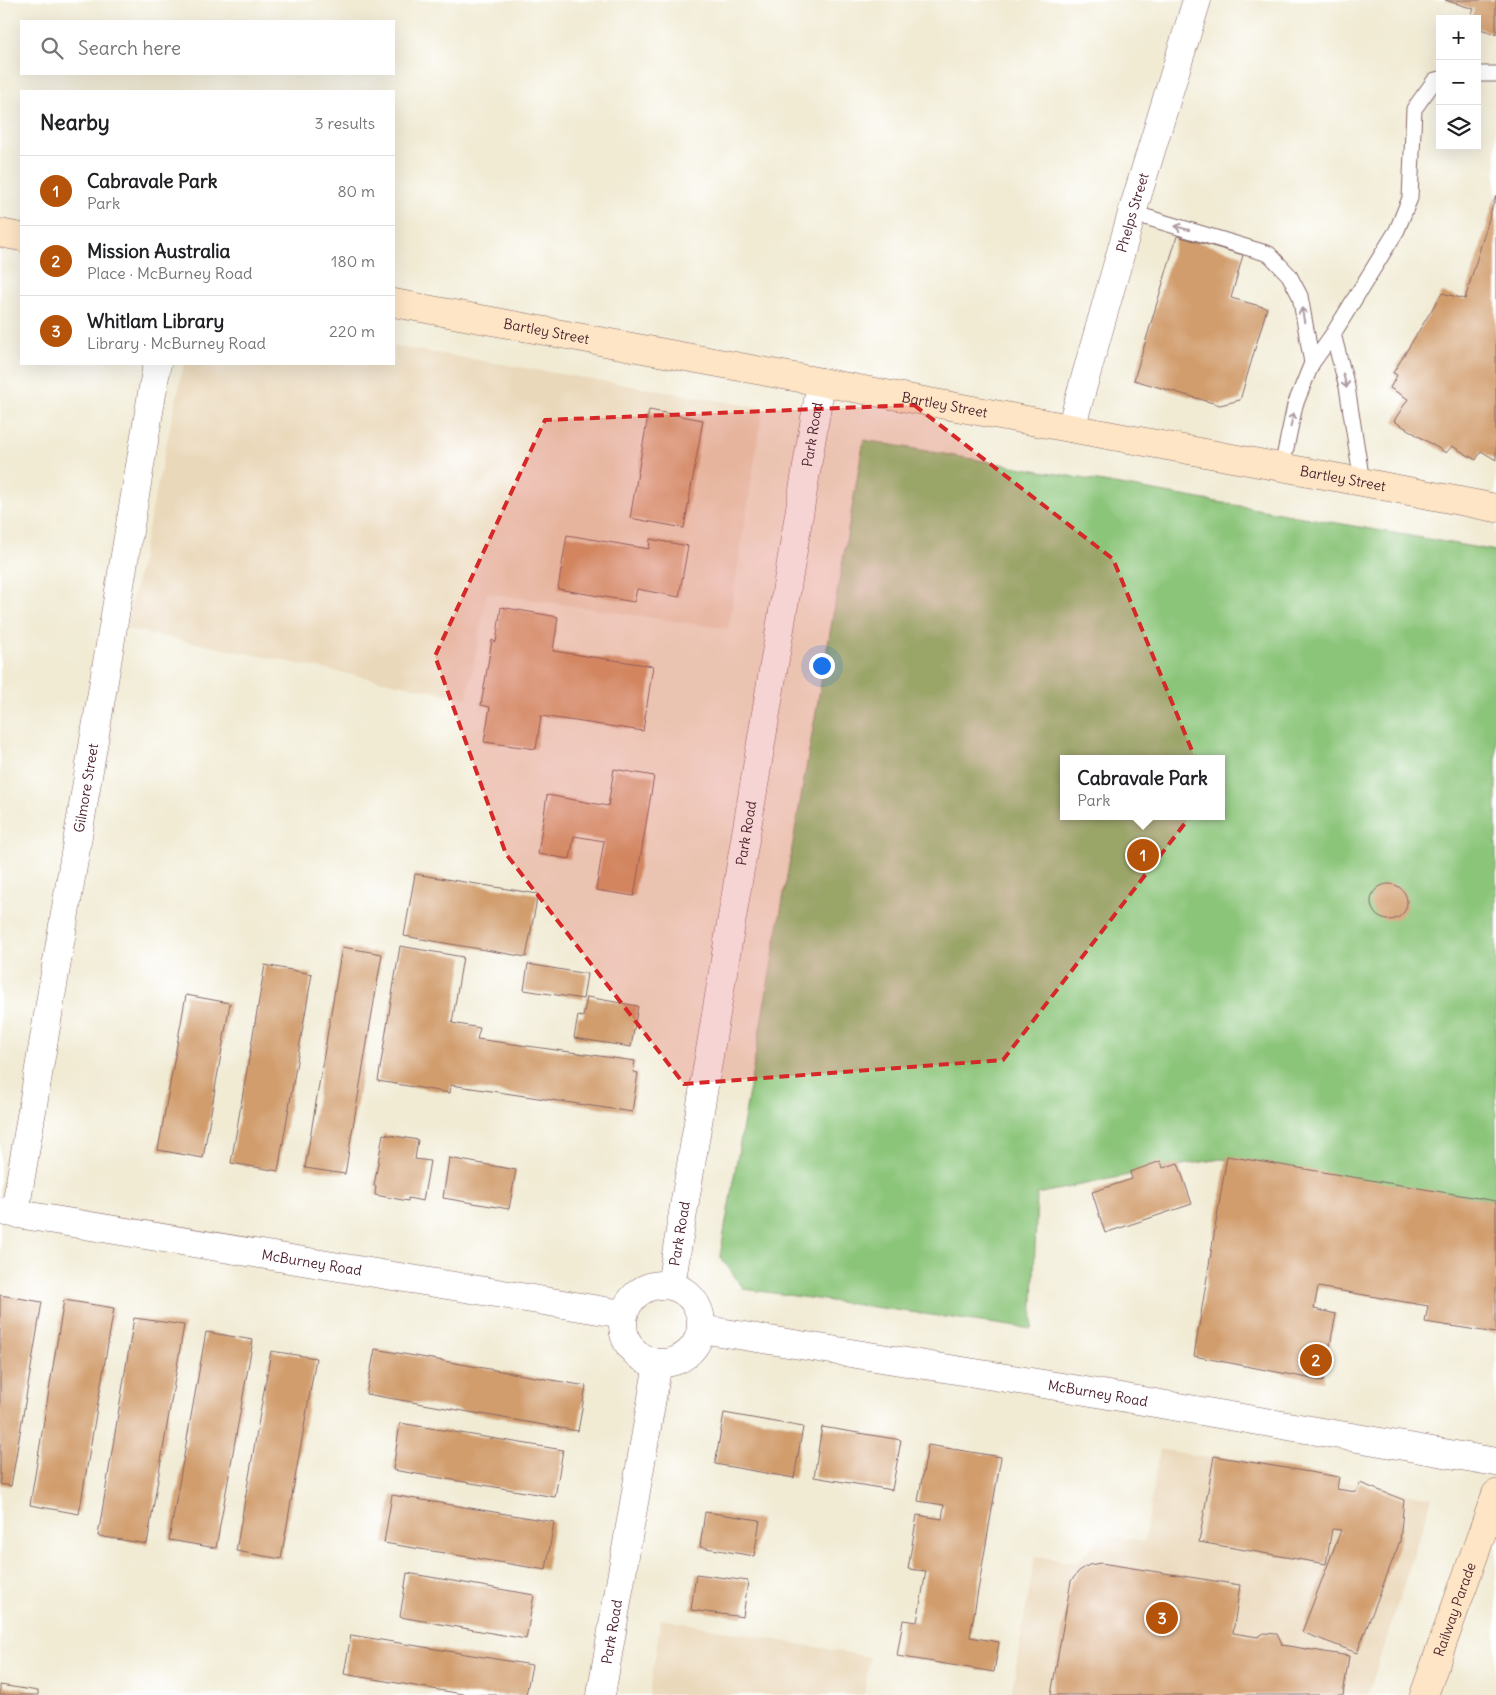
<!DOCTYPE html>
<meta charset="utf-8">
<style>
:root{--surface:#fff;--page:#f6f6f6;--text:#202124;--muted:#757577;--line:#e0e0e0;--accent:#b45309}
body{margin:0;font-family:Delius,sans-serif;background:var(--page);color:var(--text)}
.controls{position:absolute;right:15px;top:15px;display:grid;overflow:hidden;border-radius:0px;box-shadow:0 5px 20px #0002}
.controls button{width:45px;height:45px;display:grid;place-items:center;padding:0;border:0;border-bottom:1px solid var(--line);background:var(--surface);color:var(--text);font:25px sans-serif}
.you{position:absolute;left:821px;top:665px;width:18px;height:18px;margin:-12px;border:4px solid #fff;border-radius:50%;background:#1a73e8;box-shadow:0 0 0 8px #1a73e833}
.badge{display:grid;place-items:center;width:32px;height:32px;border-radius:50%;background:var(--accent);color:#fff;font-size:16px;font-weight:700}
.pin{position:absolute;translate:-50% -50%;border:2px solid #fff;box-shadow:0 1px 5px #0006}
.popup{position:absolute;left:1060px;top:755px;width:165px;height:65px;box-sizing:border-box;display:grid;place-content:center;border-radius:0px;background:var(--surface);filter:drop-shadow(0 1px 4px #0005);font-size:16px;white-space:nowrap;color:var(--muted)}
.popup b{font-size:19px;color:var(--text)}
.popup::after{content:'';position:absolute;left:50%;top:100%;margin-left:-10px;border:10px solid transparent;border-top-color:var(--surface)}
.list{margin:0;padding:0;list-style:none}
h2{display:flex;justify-content:space-between;align-items:center;height:65px;margin:0;padding:0 20px;font-size:21px}
h2 small{font-size:16px;font-weight:400;color:var(--muted)}
.list li{display:grid;grid-template-columns:32px 1fr auto;gap:15px;align-items:center;box-sizing:border-box;height:70px;padding:0 20px;border-top:1px solid var(--line)}
.list b{display:block;font-size:19px;white-space:nowrap}
.list p{margin:0;font-size:16px;white-space:nowrap;color:var(--muted)}
.list em{font-size:16px;font-style:normal;color:var(--muted)}
.icon{flex:none;width:28px;height:28px;fill:none;stroke:currentColor;stroke-width:2;stroke-linecap:round;stroke-linejoin:round}
.map{position:relative;flex:none;width:1496px;height:1695px;overflow:hidden}
.search{position:absolute;background:var(--surface);box-shadow:0 5px 20px #0002;left:20px;top:20px;width:375px;height:55px;display:flex;align-items:center;gap:12px;box-sizing:border-box;padding:0 18px;border-radius:0px;color:var(--muted);font-size:19px}
.panel{position:absolute;background:var(--surface);box-shadow:0 5px 20px #0002;left:20px;top:90px;width:375px;height:275px;border-radius:0px}
.map>svg:first-child{display:block}
.built{fill:#ead8ba}
.green{fill:#8bc579;stroke:#6a7252;fill-rule:evenodd}
.building{fill:#d19d6d}
.lines{fill:none;stroke-linecap:round;stroke-linejoin:round}
.service-casing{stroke:#846666;stroke-width:17}
.minor-casing{stroke:#846666;stroke-width:29}
.secondary-casing{stroke:#846666;stroke-width:29}
.service{stroke:#fff;stroke-width:15}
.minor{stroke:#fff;stroke-width:28}
.secondary{stroke:#fde5c5;stroke-width:28}
.oneway{stroke:#ae9aa0}
.marked{fill:#d62828;fill-opacity:0.2;stroke:#d62828;stroke-width:4;stroke-dasharray:10 6;stroke-linejoin:round}
.labels{text-anchor:middle;dominant-baseline:central;stroke-width:4;stroke-linejoin:round;paint-order:stroke}
.street-label{font-size:14px;fill:#4a1f2b;stroke:#fff}
</style>
<div class="map">
<svg width="1496" height="1695" viewBox="0 0 1496 1695">
<rect width="100%" height="100%" fill="#fff"/>
<filter id="ink" filterUnits="userSpaceOnUse"><feTurbulence type="fractalNoise" baseFrequency=".02" numOctaves="2"/><feDisplacementMap in="SourceGraphic" scale="10" xChannelSelector="R" yChannelSelector="G"/><feConvolveMatrix kernelMatrix="1 2 1 2 8 2 1 2 1" color-interpolation-filters="sRGB"/></filter>
<filter id="wash" filterUnits="userSpaceOnUse"><feTurbulence type="fractalNoise" baseFrequency=".0096" numOctaves="4" result="noise"/><feDisplacementMap in="SourceGraphic" scale="20" xChannelSelector="R" yChannelSelector="G"/><feGaussianBlur stdDeviation="1.12" result="paint"/><feColorMatrix in="noise" values="0 0 0 0 0 0 0 0 0 0 0 0 0 0 0 0 0 1.4 0 .05"/><feComposite in="paint" operator="in"/></filter>
<g filter="url(#wash)">
<rect width="100%" height="100%" fill="#f1ebd4"/>
<g class="built">
<path d="M 394,346 L 763,408 L 728,629 L 487,593 L 467,698 L 126,629 L 184,364 L 394,364 Z"/>
<path d="M 1160,1449 L 1432,1498 L 1368,1695 L 1011,1695 L 1035,1556 L 1077,1563 L 1102,1535 L 1144,1541 Z"/>
<path d="M 661,1619 L 870,1657 L 864,1695 L 649,1695 Z"/>
</g>
<path class="green" d="M 864,440 L 1496,551 L 1496,1201 L 1221,1159 L 1163,1168 L 1037,1194 L 1032,1329 L 744,1289 L 720,1256 ZM 1064,759 L 1222,759 L 1222,816 L 1064,816 Z"/>
<g id="blocks">
<g class="building">
<path d="M 1445,0 L 1496,0 L 1496,34 L 1477,28 L 1477,19 L 1470,19 L 1474,9 Z"/>
<path d="M 1496,195 L 1496,460 L 1481,451 L 1476,460 L 1452,446 L 1446,453 L 1394,421 L 1408,399 L 1390,388 L 1397,375 L 1393,373 L 1442,293 L 1465,299 Z"/>
<path d="M 1177,236 L 1243,255 L 1231,298 L 1267,308 L 1240,400 L 1220,405 L 1134,380 Z"/>
<path d="M 649,410 L 703,420 L 684,528 L 630,518 Z"/>
<path d="M 567,535 L 649,549 L 650,539 L 688,546 L 679,597 L 637,589 L 634,602 L 558,589 Z"/>
<path d="M 501,607 L 558,617 L 553,651 L 653,666 L 643,731 L 541,716 L 536,749 L 484,742 L 490,707 L 481,705 L 492,640 L 496,642 Z"/>
<path d="M 614,769 L 654,776 L 634,896 L 596,890 L 604,841 L 574,836 L 570,859 L 538,854 L 547,795 L 608,806 Z"/>
<path d="M 415,874 L 538,894 L 526,957 L 404,936 Z"/>
<circle cx="1389" cy="902" r="18"/>
<path d="M 400,946 L 463,957 L 452,1023 L 480,1028 L 477,1039 L 635,1061 L 633,1072 L 638,1073 L 632,1112 L 451,1085 L 450,1093 L 378,1081 Z"/>
<path d="M 342,947 L 382,954 L 345,1174 L 305,1168 Z"/>
<path d="M 528,964 L 587,974 L 583,999 L 524,990 Z"/>
<path d="M 265,965 L 312,974 L 278,1171 L 231,1163 Z"/>
<path d="M 186,995 L 230,1003 L 203,1158 L 158,1150 Z"/>
<path d="M 587,997 L 638,1006 L 631,1047 L 574,1038 L 578,1016 L 583,1017 Z"/>
<path d="M 383,1134 L 418,1140 L 415,1159 L 430,1161 L 423,1201 L 408,1198 L 408,1201 L 375,1195 L 376,1186 L 374,1186 Z"/>
<path d="M 1227,1156 L 1496,1201 L 1496,1333 L 1425,1322 L 1428,1306 L 1318,1287 L 1314,1309 L 1336,1314 L 1323,1381 L 1194,1356 Z"/>
<path d="M 449,1158 L 516,1170 L 509,1209 L 443,1198 Z"/>
<path d="M 1161,1161 L 1163,1168 L 1178,1163 L 1192,1204 L 1105,1233 L 1092,1192 L 1132,1179 L 1130,1172 Z"/>
<path d="M 0,1295 L 42,1302 L 11,1486 L 0,1484 Z"/>
<path d="M 64,1300 L 114,1308 L 79,1514 L 30,1505 Z"/>
<path d="M 134,1318 L 184,1325 L 147,1544 L 98,1536 Z"/>
<path d="M 206,1332 L 253,1340 L 216,1548 L 169,1540 Z"/>
<path d="M 375,1349 L 586,1386 L 578,1431 L 366,1394 Z"/>
<path d="M 271,1351 L 316,1358 L 281,1559 L 236,1551 Z"/>
<path d="M 724,1413 L 803,1427 L 794,1478 L 715,1464 Z"/>
<path d="M 400,1423 L 563,1450 L 555,1497 L 393,1470 Z"/>
<path d="M 822,1427 L 901,1440 L 892,1490 L 814,1477 Z"/>
<path d="M 928,1445 L 1001,1457 L 970,1637 L 999,1642 L 994,1672 L 897,1656 L 903,1620 L 917,1622 L 926,1571 L 908,1569 L 917,1515 L 942,1519 L 944,1505 L 918,1501 Z"/>
<path d="M 1214,1456 L 1339,1477 L 1337,1489 L 1356,1492 L 1360,1483 L 1404,1500 L 1400,1541 L 1357,1653 L 1302,1632 L 1341,1530 L 1332,1529 L 1326,1564 L 1199,1542 Z"/>
<path d="M 392,1495 L 554,1522 L 546,1570 L 384,1543 Z"/>
<path d="M 705,1512 L 760,1520 L 754,1556 L 700,1547 Z"/>
<path d="M 1101,1563 L 1240,1585 L 1233,1633 L 1258,1637 L 1264,1633 L 1277,1634 L 1282,1645 L 1349,1656 L 1343,1695 L 1051,1695 L 1071,1581 L 1079,1571 L 1089,1565 Z"/>
<path d="M 407,1573 L 534,1595 L 526,1639 L 400,1617 Z"/>
<path d="M 696,1574 L 748,1581 L 743,1617 L 691,1610 Z"/>
<path d="M 351,1635 L 532,1665 L 526,1695 L 468,1695 L 344,1674 Z"/>
<path d="M 0,1685 L 38,1691 L 38,1695 L 0,1695 Z"/>
</g>
</g>
</g>
<g filter="url(#ink)">
<use href="#blocks" fill-opacity="0" stroke="#846666" stroke-width="1"/>
<g class="lines">
<g class="service-casing">
<g id="service">
<path d="M 1477,74 L 1496,74"/>
<path d="M 1132,213 L 1269,254 L 1289,275 L 1300,296 L 1312,363"/>
<path d="M 1333,334 L 1347,387 L 1362,482"/>
<path d="M 1282,467 L 1295,405 L 1312,363 L 1333,334 L 1397,230 L 1410,198 L 1414,109 L 1435,80 L 1440,79"/>
</g>
</g>
<g class="minor-casing">
<g id="minor">
<path id="s1" d="M 1071,428 L 1132,213 L 1197,0"/>
<path id="s2" d="M 0,1211 L 623,1314"/>
<path id="s3" d="M 15,1212 L 157,364"/>
<circle cx="662" cy="1324" r="39"/>
<path id="s4" d="M 671,1285 L 821,382"/>
<path id="s5" d="M 701,1329 L 1068,1388 L 1496,1462"/>
<path id="s6" d="M 601,1695 L 658,1363"/>
</g>
</g>
<g class="secondary-casing">
<g id="secondary">
<path d="M 0,233 L 21,237"/>
<path id="s7" d="M 394,303 L 1362,482 L 1496,508"/>
<path id="s8" d="M 1424,1695 L 1496,1494"/>
</g>
</g>
<use href="#service" class="service"/>
<use href="#minor" class="minor"/>
<use href="#secondary" class="secondary"/>
</g>
<defs><path id="oneway-shaft" d="M-6 0H5M1.5-3L5.5 0L1.5 3" fill="none" stroke-width="1.6" stroke-linecap="round" stroke-linejoin="round" transform="scale(1.25)"/></defs>
<g class="oneway">
<use href="#oneway-shaft" transform="translate(1182 228) rotate(-165)"/>
<use href="#oneway-shaft" transform="translate(1303 315) rotate(-100)"/>
<use href="#oneway-shaft" transform="translate(1345 381) rotate(76)"/>
<use href="#oneway-shaft" transform="translate(1292 420) rotate(-78)"/>
</g>
</g>
<path class="marked" d="M 914,405 L 1113,559 L 1209,792 L 1003,1060 L 684,1084 L 506,854 L 435,656 L 545,420 Z"/>
<g class="labels">
<g class="street-label">
<text stroke="none"><textPath href="#s1" startOffset="224">Phelps Street</textPath></text>
<text stroke="none"><textPath href="#s7" startOffset="155">Bartley Street</textPath></text>
<text stroke="none"><textPath href="#s7" startOffset="560">Bartley Street</textPath></text>
<text stroke="none"><textPath href="#s4" startOffset="862">Park Road</textPath></text>
<text stroke="none"><textPath href="#s7" startOffset="965">Bartley Street</textPath></text>
<text stroke="none"><textPath href="#s3" startOffset="430">Gilmore Street</textPath></text>
<text stroke="none"><textPath href="#s4" startOffset="458">Park Road</textPath></text>
<text stroke="none"><textPath href="#s4" startOffset="52">Park Road</textPath></text>
<text stroke="none"><textPath href="#s2" startOffset="316">McBurney Road</textPath></text>
<text stroke="none"><textPath href="#s5" startOffset="402">McBurney Road</textPath></text>
<text stroke="none"><textPath href="#s8" startOffset="91">Railway Parade</textPath></text>
<text stroke="none"><textPath href="#s6" startOffset="64">Park Road</textPath></text>
</g>
</g>
</svg>
<div class="controls">
<button>+</button>
<button>−</button>
<button><svg class="icon" aria-label="layers" viewBox="0 0 24 24"><path d="M12 4l9 5-9 5-9-5zM3 14l9 5 9-5"/></svg></button>
</div>
<div class="you"></div>
<div class="pin badge" style="left:1143px;top:855px">1</div>
<div class="popup"><b>Cabravale Park</b>Park</div>
<div class="pin badge" style="left:1316px;top:1360px">2</div>
<div class="pin badge" style="left:1162px;top:1618px">3</div>
<div class="search"><svg class="icon" aria-label="search" viewBox="0 0 24 24"><circle cx="10" cy="10" r="6"/><path d="M15 15l6 6"/></svg>Search here</div>
<section class="panel">
<h2>Nearby<small>3 results</small></h2>
<ul class="list">
<li><span class="badge">1</span><div><b>Cabravale Park</b><p>Park</p></div><em>80 m</em></li>
<li><span class="badge">2</span><div><b>Mission Australia</b><p>Place · McBurney Road</p></div><em>180 m</em></li>
<li><span class="badge">3</span><div><b>Whitlam Library</b><p>Library · McBurney Road</p></div><em>220 m</em></li>
</ul>
</section>
</div>
